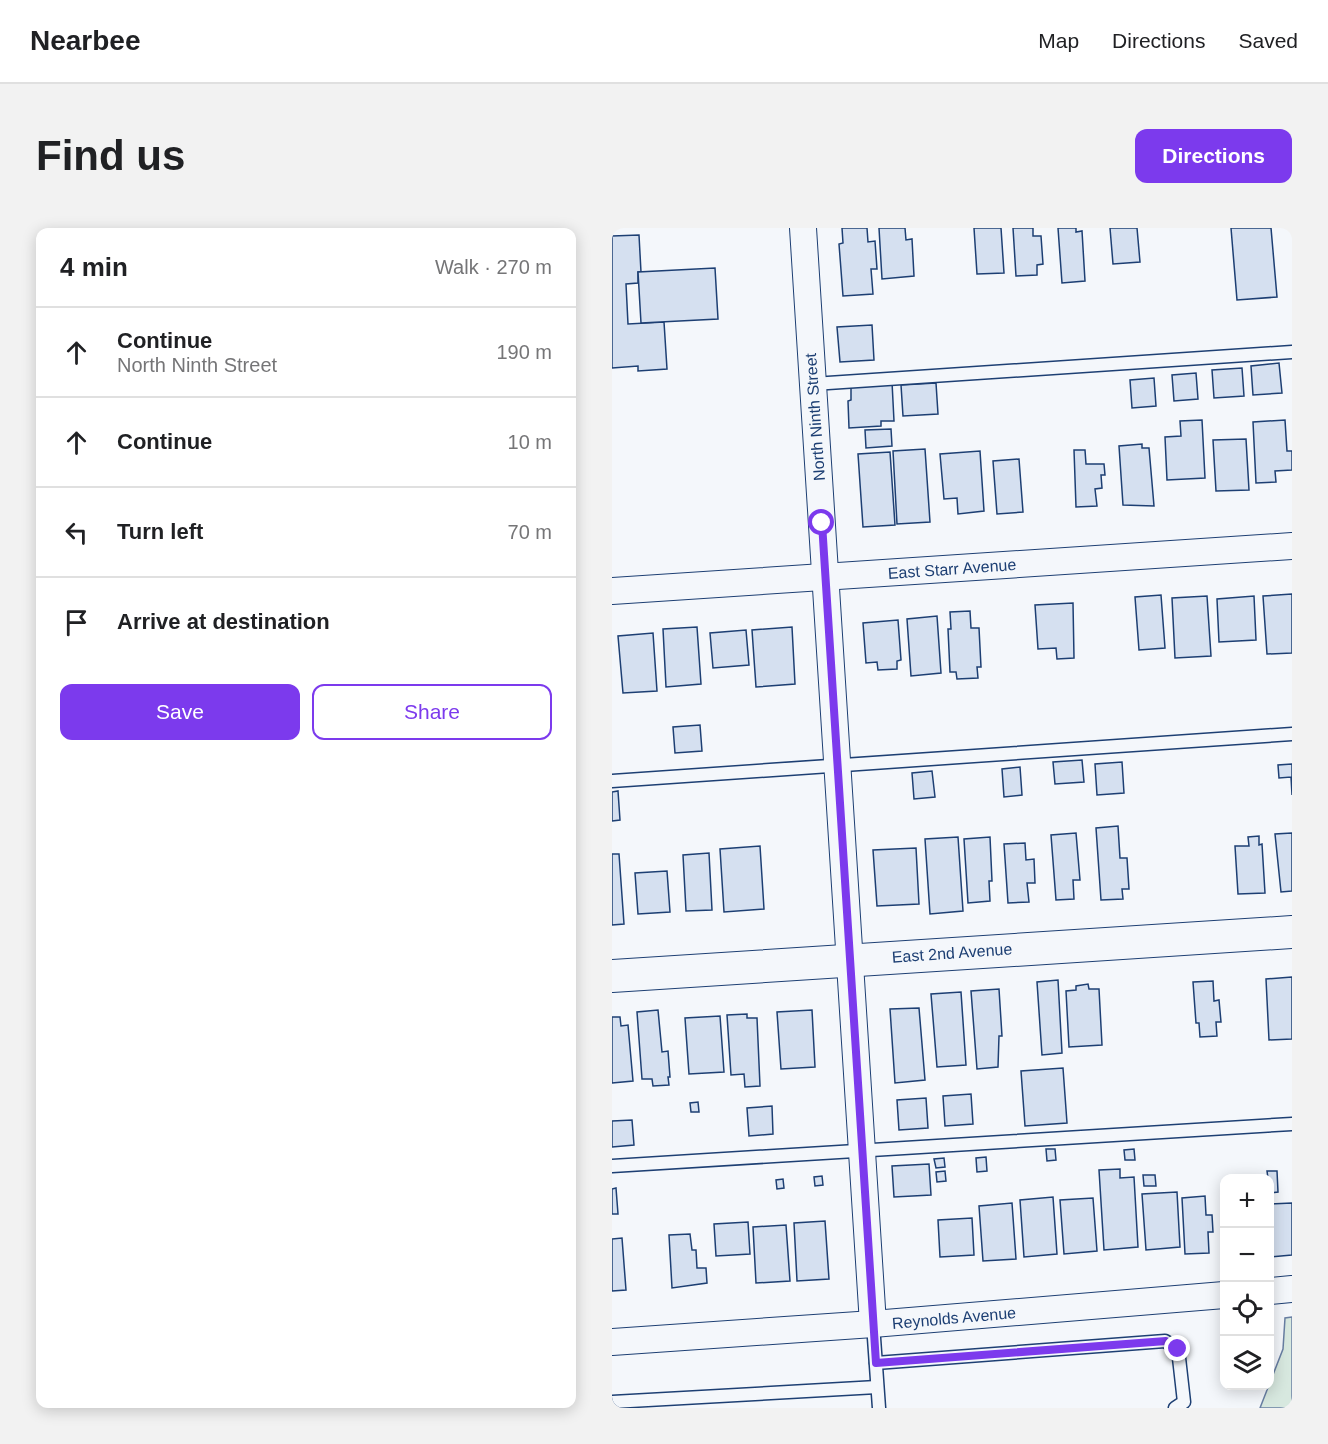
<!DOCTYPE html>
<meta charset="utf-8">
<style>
:root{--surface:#fff;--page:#f2f2f2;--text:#202124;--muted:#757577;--line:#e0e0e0;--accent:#7c3aed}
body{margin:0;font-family:Helvetica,sans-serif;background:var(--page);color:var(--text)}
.controls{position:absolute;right:18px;bottom:18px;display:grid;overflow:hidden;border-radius:12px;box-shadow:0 3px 15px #0003}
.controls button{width:54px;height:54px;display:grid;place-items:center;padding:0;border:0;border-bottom:2px solid var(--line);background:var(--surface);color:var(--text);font:30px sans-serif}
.stop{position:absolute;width:18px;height:18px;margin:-14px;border:4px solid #7c3aed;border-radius:50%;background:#fff}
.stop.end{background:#7c3aed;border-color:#fff;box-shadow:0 2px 6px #0008}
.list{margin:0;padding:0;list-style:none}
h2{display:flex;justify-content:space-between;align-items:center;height:78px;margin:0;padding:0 24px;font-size:26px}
h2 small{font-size:20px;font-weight:400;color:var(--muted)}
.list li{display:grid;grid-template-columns:39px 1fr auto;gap:18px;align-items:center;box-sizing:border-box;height:90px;padding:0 24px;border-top:2px solid var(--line)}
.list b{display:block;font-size:22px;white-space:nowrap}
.list p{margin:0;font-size:20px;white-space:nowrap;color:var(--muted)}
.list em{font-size:20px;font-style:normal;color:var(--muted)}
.actions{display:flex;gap:12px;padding:18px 24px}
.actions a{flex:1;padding:14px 0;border:2px solid var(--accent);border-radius:12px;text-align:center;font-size:21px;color:var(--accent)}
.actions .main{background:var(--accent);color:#fff}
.icon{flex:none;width:33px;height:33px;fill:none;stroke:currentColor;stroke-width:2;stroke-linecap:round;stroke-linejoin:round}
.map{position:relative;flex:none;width:680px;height:1180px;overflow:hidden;border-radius:12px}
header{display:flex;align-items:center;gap:36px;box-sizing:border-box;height:84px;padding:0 30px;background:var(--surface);border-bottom:2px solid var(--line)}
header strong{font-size:28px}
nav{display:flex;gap:33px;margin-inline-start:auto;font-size:21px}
.intro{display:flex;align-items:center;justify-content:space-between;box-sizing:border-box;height:144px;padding:0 36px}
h1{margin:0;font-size:42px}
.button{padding:15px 27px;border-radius:12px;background:var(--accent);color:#fff;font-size:21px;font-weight:700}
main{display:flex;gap:36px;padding:0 36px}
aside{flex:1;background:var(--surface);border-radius:12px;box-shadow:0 3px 15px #0003}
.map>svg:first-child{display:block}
.green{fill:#d7e8df;stroke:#687fa3;stroke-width:1.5}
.building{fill:#d5e0f0;stroke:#1d3f73;stroke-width:1.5}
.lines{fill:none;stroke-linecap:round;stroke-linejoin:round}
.service-casing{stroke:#1d3f73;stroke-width:15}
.minor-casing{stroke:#1d3f73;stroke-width:28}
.tertiary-casing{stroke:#1d3f73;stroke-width:34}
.service{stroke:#f4f7fb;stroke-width:12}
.minor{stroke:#f4f7fb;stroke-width:26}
.tertiary{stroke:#f4f7fb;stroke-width:32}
.route{stroke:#7c3aed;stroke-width:8}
.labels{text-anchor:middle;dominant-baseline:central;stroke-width:4.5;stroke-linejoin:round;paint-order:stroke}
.street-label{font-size:16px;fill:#1d3f73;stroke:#f4f7fb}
</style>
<header>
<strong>Nearbee</strong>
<nav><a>Map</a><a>Directions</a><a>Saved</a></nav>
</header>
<div class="intro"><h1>Find us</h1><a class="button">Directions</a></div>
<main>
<aside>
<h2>4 min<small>Walk · 270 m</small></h2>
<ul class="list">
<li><svg class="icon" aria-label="ahead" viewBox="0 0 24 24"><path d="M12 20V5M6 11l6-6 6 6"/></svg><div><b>Continue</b><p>North Ninth Street</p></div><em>190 m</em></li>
<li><svg class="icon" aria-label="ahead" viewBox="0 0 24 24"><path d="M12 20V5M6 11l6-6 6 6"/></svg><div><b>Continue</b></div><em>10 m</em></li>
<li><svg class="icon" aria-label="left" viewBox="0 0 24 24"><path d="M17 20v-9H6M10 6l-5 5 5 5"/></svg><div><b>Turn left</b></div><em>70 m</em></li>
<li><svg class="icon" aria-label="arrive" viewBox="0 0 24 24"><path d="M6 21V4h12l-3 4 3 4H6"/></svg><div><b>Arrive at destination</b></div></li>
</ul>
<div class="actions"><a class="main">Save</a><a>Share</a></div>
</aside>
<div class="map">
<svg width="680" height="1180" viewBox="0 0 680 1180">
<rect width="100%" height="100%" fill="#f4f7fb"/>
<path class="green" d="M 680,1089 L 680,1180 L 648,1180 L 671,1121 L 673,1090 Z"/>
<g class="building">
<path d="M 230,0 L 255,0 L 256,14 L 263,13 L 265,41 L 259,41 L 261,66 L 231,68 L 227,16 L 231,15 Z"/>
<path d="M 267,0 L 293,0 L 294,12 L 300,11 L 302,48 L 270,51 Z"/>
<path d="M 362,0 L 389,0 L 392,45 L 365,46 Z"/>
<path d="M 401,0 L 421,0 L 421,8 L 429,8 L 431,36 L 425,37 L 425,47 L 404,48 Z"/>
<path d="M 446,0 L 464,0 L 464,4 L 470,3 L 473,53 L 450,55 Z"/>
<path d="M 498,0 L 525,0 L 528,34 L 501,36 Z"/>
<path d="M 619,0 L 659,0 L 665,69 L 625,72 Z"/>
<path d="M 27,7 L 29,44 L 26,44 L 26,55 L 14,56 L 16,96 L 52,94 L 55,141 L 26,143 L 26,138 L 0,140 L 0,8 Z"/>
<path d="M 103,40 L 106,91 L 29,95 L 26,44 Z"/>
<path d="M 260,97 L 262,132 L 228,134 L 225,99 Z"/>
<path d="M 667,135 L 670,165 L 641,167 L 639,138 Z"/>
<path d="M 630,140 L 632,168 L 602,170 L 600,142 Z"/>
<path d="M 584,145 L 586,171 L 562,173 L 560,147 Z"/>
<path d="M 542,150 L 544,178 L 520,180 L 518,152 Z"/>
<path d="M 280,154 L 282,193 L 269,193 L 269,198 L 237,200 L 236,173 L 239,172 L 239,157 Z"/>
<path d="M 324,155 L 326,186 L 291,188 L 289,157 Z"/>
<path d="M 590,192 L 593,250 L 555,252 L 553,209 L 569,208 L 568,193 Z"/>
<path d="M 673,192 L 675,223 L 680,223 L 680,242 L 663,243 L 664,254 L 644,255 L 641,194 Z"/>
<path d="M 279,201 L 280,218 L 254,220 L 253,202 Z"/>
<path d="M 634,211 L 637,262 L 604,263 L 601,212 Z"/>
<path d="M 530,216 L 530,220 L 537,220 L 542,278 L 511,277 L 507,218 Z"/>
<path d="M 313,221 L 318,294 L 285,296 L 281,223 Z"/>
<path d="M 462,222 L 473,222 L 474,236 L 492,236 L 493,247 L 489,247 L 490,260 L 483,261 L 485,278 L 464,279 Z"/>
<path d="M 368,223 L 372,283 L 346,286 L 345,270 L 332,271 L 328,226 Z"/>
<path d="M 278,224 L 283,297 L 251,299 L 246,226 Z"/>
<path d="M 407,231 L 411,284 L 385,286 L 381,233 Z"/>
<path d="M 680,366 L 680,425 L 655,426 L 651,368 Z"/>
<path d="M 549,367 L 553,420 L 527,422 L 523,369 Z"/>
<path d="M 595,368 L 599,428 L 563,430 L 560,370 Z"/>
<path d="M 642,368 L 644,412 L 607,414 L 605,371 Z"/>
<path d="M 461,375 L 462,430 L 445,431 L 444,420 L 426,421 L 423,377 Z"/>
<path d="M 358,383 L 359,400 L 367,400 L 369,439 L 365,439 L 366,450 L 345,451 L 344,444 L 338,444 L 336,401 L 339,401 L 338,384 Z"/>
<path d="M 325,388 L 329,445 L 299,448 L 295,391 Z"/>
<path d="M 286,392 L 289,432 L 285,433 L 285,441 L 266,442 L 265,434 L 254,435 L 251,395 Z"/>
<path d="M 85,399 L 89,456 L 54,459 L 51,401 Z"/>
<path d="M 180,399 L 183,456 L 144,459 L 140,402 Z"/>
<path d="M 134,402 L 137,437 L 101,440 L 98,405 Z"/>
<path d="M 41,405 L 45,463 L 11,465 L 6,408 Z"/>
<path d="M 88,497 L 90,523 L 63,525 L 61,499 Z"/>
<path d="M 470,532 L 472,554 L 443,556 L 441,534 Z"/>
<path d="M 510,534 L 512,565 L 485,567 L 483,536 Z"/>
<path d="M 680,536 L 680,567 L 679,549 L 667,550 L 666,537 Z"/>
<path d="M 408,539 L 410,567 L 392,569 L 390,541 Z"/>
<path d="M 320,543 L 323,569 L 302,571 L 300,545 Z"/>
<path d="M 6,563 L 8,592 L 0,593 L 0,564 Z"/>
<path d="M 506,598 L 508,630 L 515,630 L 517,661 L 510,661 L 511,671 L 489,672 L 484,600 Z"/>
<path d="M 464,605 L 468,652 L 461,652 L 462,671 L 444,672 L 439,607 Z"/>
<path d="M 680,605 L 680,663 L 669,664 L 663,606 Z"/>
<path d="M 647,608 L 647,617 L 650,616 L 653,665 L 626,666 L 623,618 L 637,618 L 636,609 Z"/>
<path d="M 346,609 L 351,683 L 318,686 L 313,611 Z"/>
<path d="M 378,609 L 380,653 L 377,653 L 378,673 L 356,675 L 352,611 Z"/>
<path d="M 413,615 L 414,632 L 422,631 L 423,655 L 415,655 L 417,674 L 396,675 L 392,616 Z"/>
<path d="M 148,618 L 152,681 L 112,684 L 108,621 Z"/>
<path d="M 304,620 L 307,676 L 265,678 L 261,622 Z"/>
<path d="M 97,625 L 100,682 L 74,683 L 71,627 Z"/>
<path d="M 0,626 L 7,626 L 12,696 L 0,697 Z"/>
<path d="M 55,643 L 58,684 L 26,686 L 23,645 Z"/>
<path d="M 680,749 L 680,811 L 657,812 L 654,751 Z"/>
<path d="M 446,752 L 450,825 L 430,827 L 425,754 Z"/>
<path d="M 601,753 L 602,773 L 607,772 L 609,794 L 604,794 L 605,808 L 588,809 L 587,795 L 584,795 L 581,754 Z"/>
<path d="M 476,756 L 477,761 L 487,761 L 490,817 L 457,819 L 454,763 L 464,762 L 464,758 Z"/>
<path d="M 387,761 L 390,808 L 387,808 L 386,839 L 365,841 L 359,763 Z"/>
<path d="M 349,764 L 354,837 L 325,839 L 319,766 Z"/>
<path d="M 307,780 L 313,852 L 283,855 L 278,781 Z"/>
<path d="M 46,782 L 50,824 L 56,823 L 58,849 L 56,849 L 57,857 L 41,858 L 40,851 L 30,851 L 25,784 Z"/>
<path d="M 200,782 L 203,839 L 169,841 L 165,784 Z"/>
<path d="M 135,786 L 135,790 L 145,790 L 148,858 L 133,859 L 132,846 L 119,847 L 115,787 Z"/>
<path d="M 108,788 L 112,844 L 77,846 L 73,790 Z"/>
<path d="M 0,789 L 8,789 L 9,798 L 16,797 L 21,853 L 0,855 Z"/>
<path d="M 451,840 L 455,895 L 413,898 L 409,843 Z"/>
<path d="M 359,866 L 361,896 L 333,898 L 331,868 Z"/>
<path d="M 314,870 L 316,900 L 287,902 L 285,872 Z"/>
<path d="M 86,874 L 87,884 L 79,884 L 78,875 Z"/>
<path d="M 160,878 L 161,906 L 137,908 L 135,880 Z"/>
<path d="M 20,892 L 22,917 L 0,919 L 0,893 Z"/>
<path d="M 434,921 L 443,921 L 444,932 L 435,933 Z"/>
<path d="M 522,921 L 523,932 L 513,932 L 512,922 Z"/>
<path d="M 374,929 L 375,943 L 365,944 L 364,930 Z"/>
<path d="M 332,930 L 333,939 L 324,940 L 322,931 Z"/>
<path d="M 317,936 L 319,967 L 282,969 L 280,938 Z"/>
<path d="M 508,941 L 508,950 L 522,949 L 526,1019 L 492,1022 L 487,942 Z"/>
<path d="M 333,943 L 334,953 L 325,954 L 324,944 Z"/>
<path d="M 655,943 L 665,943 L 666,964 L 658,965 Z"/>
<path d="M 531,947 L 543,947 L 544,958 L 532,958 Z"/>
<path d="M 210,948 L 211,957 L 203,958 L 202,949 Z"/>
<path d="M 171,951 L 172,960 L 165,961 L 164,952 Z"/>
<path d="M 4,960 L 6,986 L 0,986 L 0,961 Z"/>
<path d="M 565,964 L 568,1019 L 534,1022 L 530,966 Z"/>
<path d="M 593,968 L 594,987 L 600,987 L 601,1004 L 596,1004 L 597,1025 L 573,1026 L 570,970 Z"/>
<path d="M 441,969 L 445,1026 L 412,1029 L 408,972 Z"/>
<path d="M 481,970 L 485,1023 L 452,1026 L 448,972 Z"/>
<path d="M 400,975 L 404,1031 L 371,1033 L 367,978 Z"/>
<path d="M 680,975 L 680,1027 L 658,1029 L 658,976 Z"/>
<path d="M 360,990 L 362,1027 L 328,1029 L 326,992 Z"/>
<path d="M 213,993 L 217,1051 L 185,1053 L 182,995 Z"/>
<path d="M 136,994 L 138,1026 L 104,1028 L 102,996 Z"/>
<path d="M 174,997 L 178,1053 L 144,1055 L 141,999 Z"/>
<path d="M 78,1006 L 80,1022 L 84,1022 L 85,1040 L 94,1040 L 95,1055 L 60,1060 L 57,1007 Z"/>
<path d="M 10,1010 L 14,1062 L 0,1063 L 0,1011 Z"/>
</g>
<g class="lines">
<g class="service-casing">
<g id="service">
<path d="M 201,156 L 680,124"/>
<path d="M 0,553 L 680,506"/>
<path d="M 0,938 L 680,896"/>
<path d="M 261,1096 L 267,1180"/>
<path d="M 264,1135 L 553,1113 L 566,1121 L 572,1174 L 563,1180"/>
<path d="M 0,1174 L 265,1159"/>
</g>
</g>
<g class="minor-casing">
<g id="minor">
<path d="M 191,0 L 261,1096"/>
<path d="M 0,363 L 680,318"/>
<path d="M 658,1063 L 680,1061"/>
<path d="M 0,1114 L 261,1096 L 612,1067"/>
</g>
</g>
<g class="tertiary-casing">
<path id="tertiary" d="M 0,748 L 680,704"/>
</g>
<use href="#service" class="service"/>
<use href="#minor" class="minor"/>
<use href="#tertiary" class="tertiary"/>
</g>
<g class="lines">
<path class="route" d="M 210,295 L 264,1135 L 554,1113 L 566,1121"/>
</g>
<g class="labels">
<g class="street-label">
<text transform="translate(203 189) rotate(-94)">North Ninth Street</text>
<text transform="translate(340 341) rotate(-4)">East Starr Avenue</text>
<text transform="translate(340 725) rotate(-4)">East 2nd Avenue</text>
<text transform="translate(342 1090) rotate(-5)">Reynolds Avenue</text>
</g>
</g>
</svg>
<div class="controls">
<button>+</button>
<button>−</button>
<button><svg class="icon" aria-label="locate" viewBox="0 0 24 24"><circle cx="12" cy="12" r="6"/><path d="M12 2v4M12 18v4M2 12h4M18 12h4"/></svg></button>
<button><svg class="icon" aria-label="layers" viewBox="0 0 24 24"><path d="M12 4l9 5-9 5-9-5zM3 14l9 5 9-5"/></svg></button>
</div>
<div class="stop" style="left:210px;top:295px"></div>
<div class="stop end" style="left:566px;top:1121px"></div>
</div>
</main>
